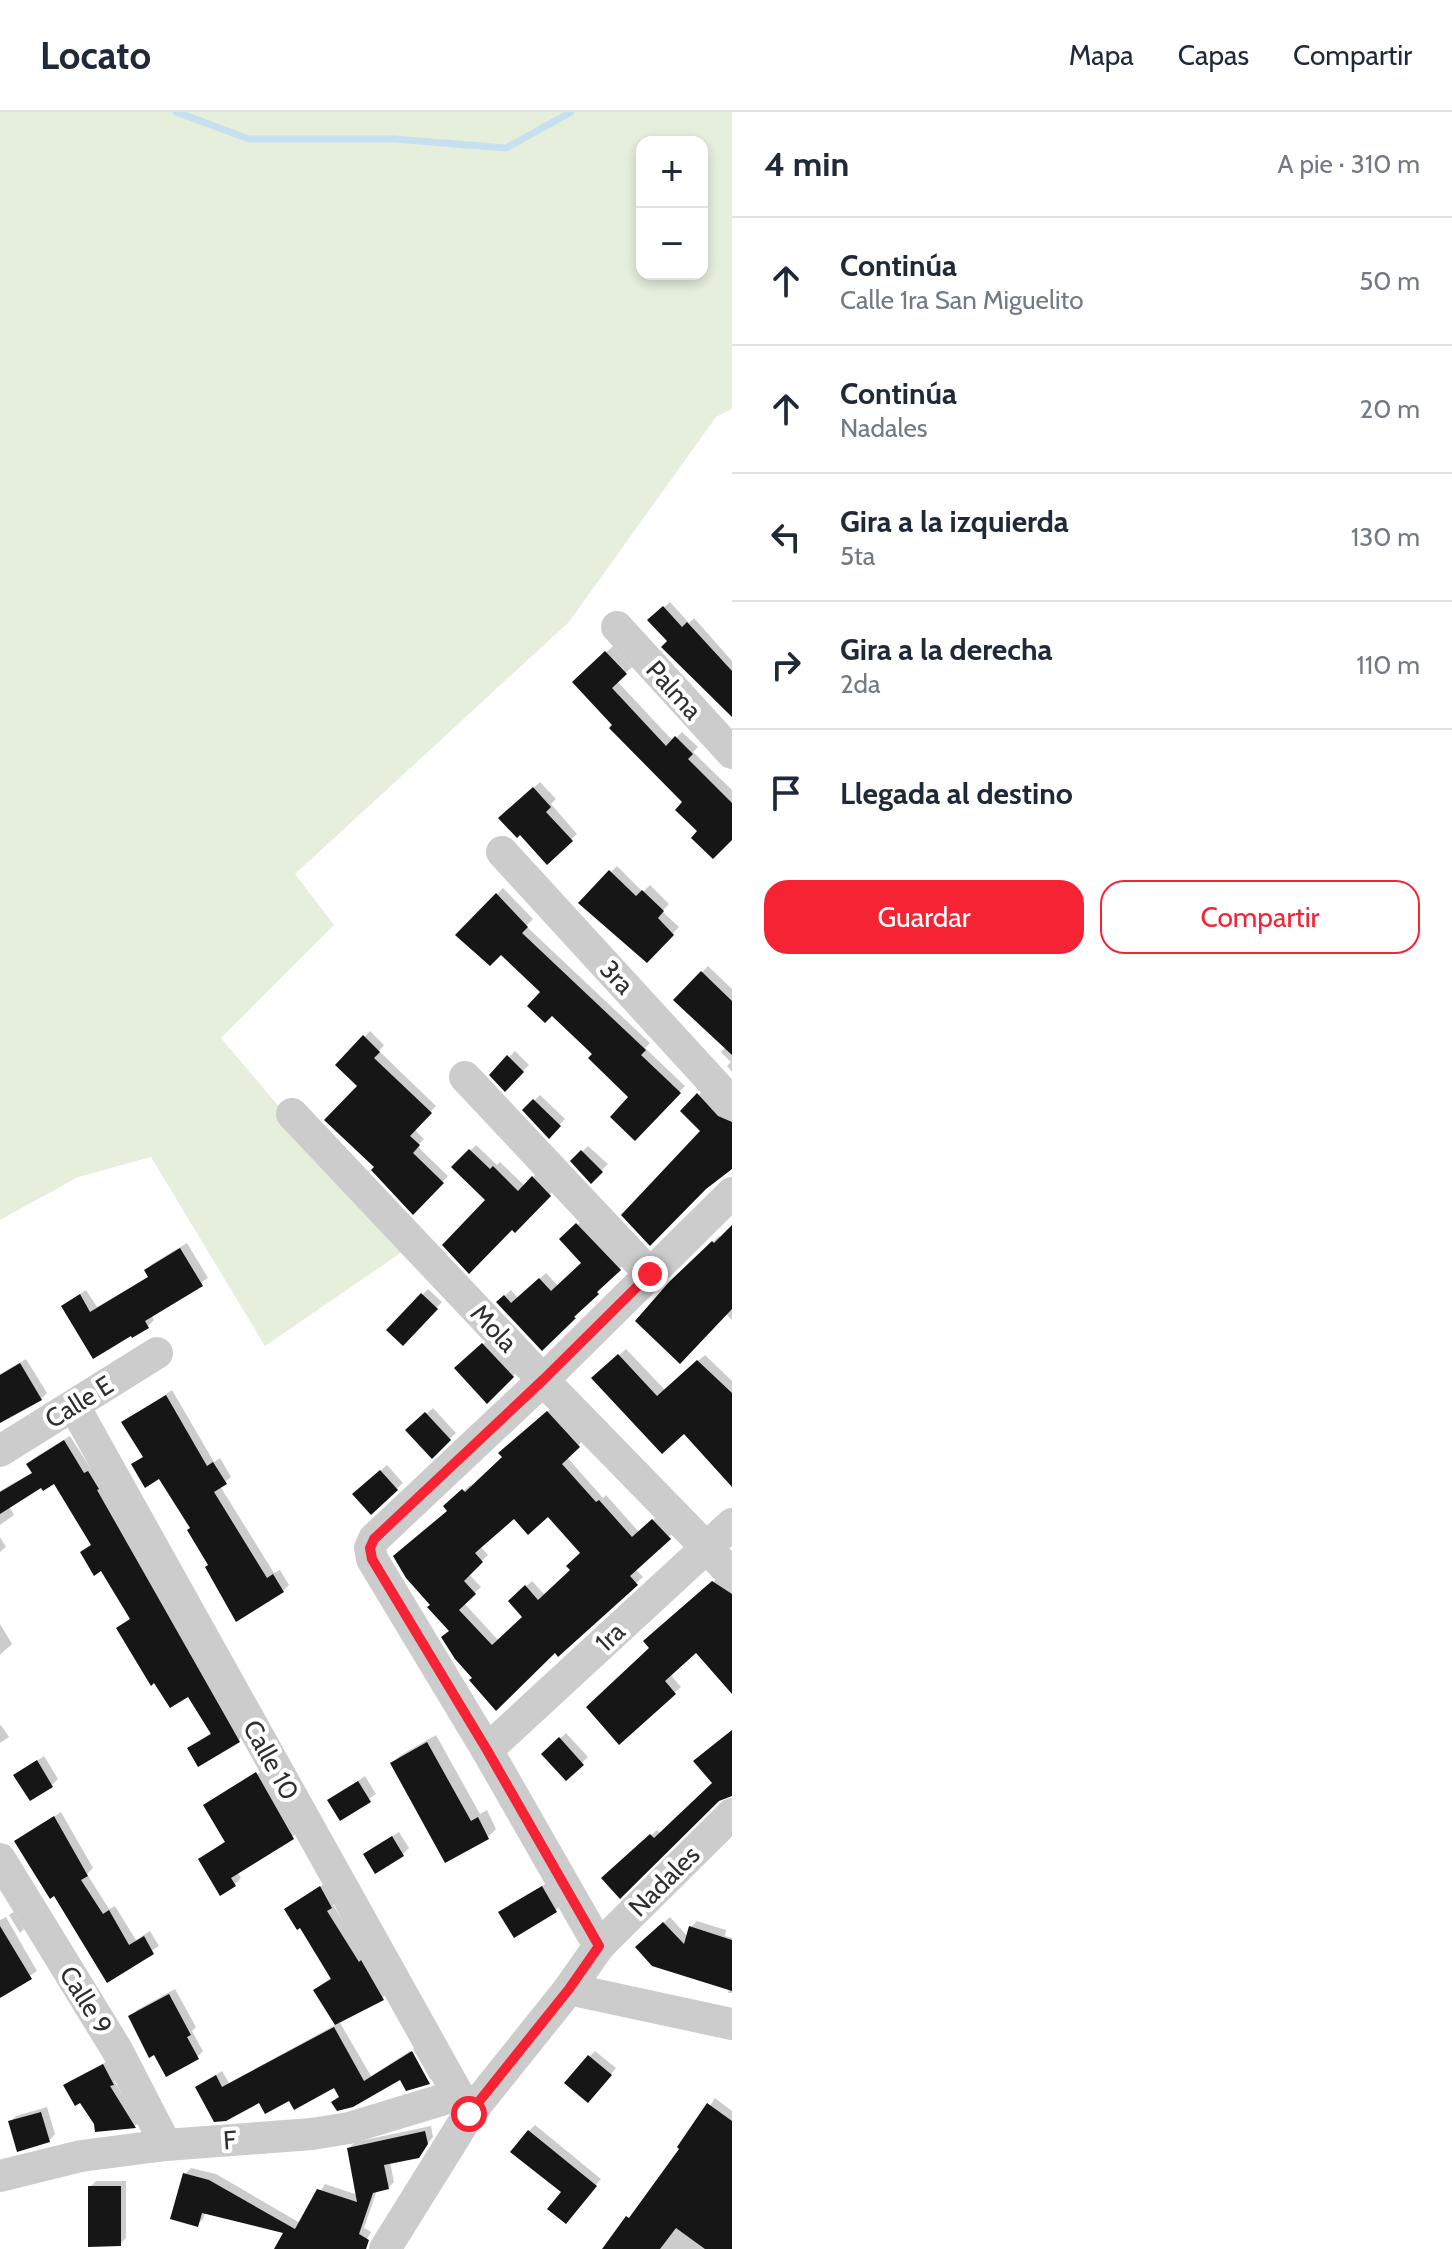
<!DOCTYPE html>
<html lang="es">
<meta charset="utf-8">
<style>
:root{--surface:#fff;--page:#f2f2f3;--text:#1f2937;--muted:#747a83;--line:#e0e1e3;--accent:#f52334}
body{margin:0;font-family:Cabin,sans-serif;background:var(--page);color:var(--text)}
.controls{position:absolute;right:24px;top:24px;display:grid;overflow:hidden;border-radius:16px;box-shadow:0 4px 12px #0003}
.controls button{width:72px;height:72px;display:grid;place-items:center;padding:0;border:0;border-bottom:2px solid var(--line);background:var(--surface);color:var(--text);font:40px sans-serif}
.stop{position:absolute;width:24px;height:24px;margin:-18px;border:6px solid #f52334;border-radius:50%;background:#fff}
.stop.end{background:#f52334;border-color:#fff;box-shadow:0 2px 8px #0008}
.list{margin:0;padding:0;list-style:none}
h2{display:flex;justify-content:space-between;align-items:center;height:104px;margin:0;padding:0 32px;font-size:34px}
h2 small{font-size:26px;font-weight:400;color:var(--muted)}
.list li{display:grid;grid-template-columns:52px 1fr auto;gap:24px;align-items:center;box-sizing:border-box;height:128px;padding:0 32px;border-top:2px solid var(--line)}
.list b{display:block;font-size:30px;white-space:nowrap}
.list p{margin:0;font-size:26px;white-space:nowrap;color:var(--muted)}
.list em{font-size:26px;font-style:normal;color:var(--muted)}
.actions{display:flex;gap:16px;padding:24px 32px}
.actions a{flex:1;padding:18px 0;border:2px solid var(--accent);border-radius:24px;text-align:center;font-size:28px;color:var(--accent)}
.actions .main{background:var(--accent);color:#fff}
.icon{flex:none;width:44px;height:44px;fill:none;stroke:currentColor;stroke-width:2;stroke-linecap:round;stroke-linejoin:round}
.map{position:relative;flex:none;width:732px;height:2137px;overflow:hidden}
header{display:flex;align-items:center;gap:48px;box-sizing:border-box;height:112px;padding:0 40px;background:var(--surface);border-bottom:2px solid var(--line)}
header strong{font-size:38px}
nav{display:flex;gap:44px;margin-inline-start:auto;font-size:28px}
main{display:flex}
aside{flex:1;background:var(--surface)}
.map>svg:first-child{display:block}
.green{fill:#e6eedc;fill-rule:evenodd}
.shadow{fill:#0003;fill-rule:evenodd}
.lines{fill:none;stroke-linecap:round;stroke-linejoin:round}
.stream{stroke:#c7e0ef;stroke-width:7}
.building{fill:#161616;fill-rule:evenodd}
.minor{stroke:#ccc;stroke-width:32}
.route{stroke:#f52334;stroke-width:10}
.labels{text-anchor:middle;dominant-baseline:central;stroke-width:8;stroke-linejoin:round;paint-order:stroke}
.street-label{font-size:26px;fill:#2f2f2f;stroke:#fff}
</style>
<header>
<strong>Locato</strong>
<nav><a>Mapa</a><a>Capas</a><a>Compartir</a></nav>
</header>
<main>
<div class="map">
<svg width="732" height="2137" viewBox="0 0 732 2137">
<rect width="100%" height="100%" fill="#fff"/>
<path class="green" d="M 0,0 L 732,0 L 732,297 L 716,305 L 569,510 L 295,762 L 334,813 L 221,926 L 402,1140 L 265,1234 L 151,1045 L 78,1065 L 0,1108 ZM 642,30 L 702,30 L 702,162 L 642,162 Z"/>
<g class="shadow">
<path d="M 670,490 L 689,511 L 694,506 L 732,549 L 732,602 L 650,508 Z"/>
<path d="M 613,534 L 632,555 L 617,569 L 673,629 L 682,620 L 698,635 L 693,640 L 732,678 L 732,725 L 700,719 L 685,690 L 575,570 Z"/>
<path d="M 540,670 L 556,687 L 551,692 L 577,722 L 547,750 L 520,720 L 501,706 Z"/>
<path d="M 617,754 L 643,780 L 650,773 L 669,792 L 662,799 L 679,815 L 647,848 L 581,791 Z"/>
<path d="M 503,776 L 533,807 L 526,814 L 650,931 L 645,936 L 685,974 L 635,1026 L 631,985 L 543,880 L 501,840 L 458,823 Z"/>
<path d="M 708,854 L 732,877 L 732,960 L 727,954 L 731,950 L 721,940 L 726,935 L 676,888 Z"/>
<path d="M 370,919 L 384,933 L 379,939 L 436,994 L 414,1017 L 424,1027 L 417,1034 L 448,1064 L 413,1100 L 376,1055 L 360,974 L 338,953 Z"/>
<path d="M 515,939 L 529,953 L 505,977 L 492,963 Z"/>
<path d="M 705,977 L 732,1002 L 732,1054 L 683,999 Z"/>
<path d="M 540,983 L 565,1007 L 549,1024 L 525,998 Z"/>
<path d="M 476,1033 L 497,1053 L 500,1050 L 525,1074 L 538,1060 L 555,1077 L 515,1118 L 454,1055 Z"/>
<path d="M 588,1034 L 608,1052 L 591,1069 L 573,1049 Z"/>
<path d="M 584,1107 L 625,1151 L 542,1237 L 498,1190 L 511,1178 L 518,1186 L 546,1161 L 558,1174 L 583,1151 L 562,1127 Z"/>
<path d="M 732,1116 L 732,1208 L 726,1202 L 666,1176 L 719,1124 L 722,1126 Z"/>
<path d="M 187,1131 L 208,1166 L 151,1203 L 154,1208 L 148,1214 L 63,1194 L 86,1178 L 97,1195 L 150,1164 L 146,1158 L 152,1152 Z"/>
<path d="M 428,1177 L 442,1190 L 403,1231 L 389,1218 Z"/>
<path d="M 489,1227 L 519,1258 L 487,1289 L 457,1256 Z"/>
<path d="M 626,1237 L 665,1278 L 705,1243 L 732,1269 L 732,1373 L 684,1319 L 594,1266 Z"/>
<path d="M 26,1247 L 47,1281 L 41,1287 L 0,1308 L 0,1262 Z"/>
<path d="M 172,1278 L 214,1350 L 220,1346 L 231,1365 L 220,1374 L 274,1461 L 280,1458 L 289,1473 L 283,1479 L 210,1452 L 192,1416 L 160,1364 L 133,1353 L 144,1344 L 124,1311 Z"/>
<path d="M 554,1294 L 584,1328 L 566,1344 L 603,1386 L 606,1383 L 639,1420 L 659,1403 L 675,1419 L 635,1457 L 643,1465 L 558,1542 L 555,1539 L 474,1566 L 451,1518 L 450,1398 L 452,1389 L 470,1373 L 472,1375 L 505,1345 L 507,1335 ZM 548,1402 L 583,1440 L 573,1458 L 545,1483 L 532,1469 L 510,1489 L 525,1505 L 499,1529 L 464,1491 L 481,1475 L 468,1461 L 488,1443 L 480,1434 L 514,1404 Z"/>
<path d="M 433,1296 L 456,1321 L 432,1344 L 408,1318 Z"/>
<path d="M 70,1324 L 91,1357 L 95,1355 L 244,1622 L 238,1628 L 189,1637 L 212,1620 L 189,1582 L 118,1516 L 131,1506 L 102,1457 L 83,1440 L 93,1432 L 54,1369 L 42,1374 L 9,1394 L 14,1403 L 0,1413 L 0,1379 L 33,1360 L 28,1352 L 34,1346 Z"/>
<path d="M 387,1353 L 403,1371 L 371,1400 L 361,1376 Z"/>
<path d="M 0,1425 L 6,1435 L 0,1440 Z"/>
<path d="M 720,1464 L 732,1474 L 732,1579 L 696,1538 L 670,1562 L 681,1575 L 619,1630 L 652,1536 L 651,1523 Z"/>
<path d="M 0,1512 L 12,1532 L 0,1543 Z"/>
<path d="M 1,1613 L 9,1625 L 0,1631 L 0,1614 Z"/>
<path d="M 732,1620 L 732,1673 L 604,1766 L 657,1718 L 661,1722 L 715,1671 L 695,1649 L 718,1629 L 720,1631 Z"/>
<path d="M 566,1621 L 588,1645 L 566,1666 L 544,1642 Z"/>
<path d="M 436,1623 L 480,1702 L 487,1698 L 496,1717 L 488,1725 L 392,1651 L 401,1643 Z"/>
<path d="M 44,1644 L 58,1667 L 52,1673 L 16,1663 Z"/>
<path d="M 264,1658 L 299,1720 L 237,1760 L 241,1766 L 235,1772 L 200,1748 L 227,1728 L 209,1692 Z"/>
<path d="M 365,1664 L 376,1682 L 341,1706 L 330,1688 Z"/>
<path d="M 61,1700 L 93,1756 L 87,1762 L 109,1797 L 115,1794 L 136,1828 L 150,1819 L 159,1834 L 107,1868 L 55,1782 L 17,1729 Z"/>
<path d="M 399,1720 L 409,1736 L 403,1742 L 372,1737 Z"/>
<path d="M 327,1770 L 337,1789 L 333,1793 L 388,1880 L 382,1886 L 339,1909 L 371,1964 L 410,1939 L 427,1969 L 430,1969 L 407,1976 L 400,1966 L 340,1984 L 335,1973 L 290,1987 L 260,1988 L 197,1975 L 222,1959 L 229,1971 L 337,1912 L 315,1878 L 332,1865 L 301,1813 L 287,1797 Z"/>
<path d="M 548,1770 L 562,1792 L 556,1798 L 501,1801 Z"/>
<path d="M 14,1800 L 24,1817 L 20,1821 L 9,1803 Z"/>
<path d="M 6,1805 L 37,1859 L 0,1884 L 0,1808 Z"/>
<path d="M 670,1805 L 688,1825 L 691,1815 L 697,1809 L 726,1818 L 725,1824 L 732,1826 L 732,1881 L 728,1881 L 729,1876 L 637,1835 Z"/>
<path d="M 175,1877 L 196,1915 L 192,1919 L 203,1939 L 197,1945 L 131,1905 L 137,1898 Z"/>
<path d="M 418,1934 L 435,1964 L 431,1968 L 413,1937 Z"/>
<path d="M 595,1939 L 616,1956 L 594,1983 L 589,1945 Z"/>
<path d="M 108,1949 L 117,1967 L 114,1969 L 139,2010 L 135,2014 L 97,2018 L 96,2011 L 70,1969 Z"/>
<path d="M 715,1986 L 732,1999 L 732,2137 L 605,2137 L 682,2036 Z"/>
<path d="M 47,1995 L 55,2022 L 49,2029 L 10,2010 L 16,2004 Z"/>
<path d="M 535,2013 L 601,2067 L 571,2103 L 564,2080 L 529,2019 Z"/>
<path d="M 431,2014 L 433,2025 L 418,2044 L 390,2050 L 394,2070 L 388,2076 L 377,2078 L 364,2116 L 371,2120 L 361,2137 L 287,2137 L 286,2120 L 206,2099 L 203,2107 L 197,2113 L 185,2062 L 191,2056 L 216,2062 L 300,2111 L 325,2072 L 358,2083 L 349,2036 L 355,2030 Z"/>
<path d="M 96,2069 L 126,2069 L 126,2126 L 120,2132 L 90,2075 Z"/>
</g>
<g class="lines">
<path class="stream" d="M 176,0 L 249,27 L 394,27 L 506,36 L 571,0"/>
</g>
<g class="building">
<path d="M 663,494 L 682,515 L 687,510 L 732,559 L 732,605 L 661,535 L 667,529 L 647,508 Z"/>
<path d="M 605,539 L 627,562 L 612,576 L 666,634 L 675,624 L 693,642 L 688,647 L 732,691 L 732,728 L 713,747 L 691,726 L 697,719 L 675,698 L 682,690 L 609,616 L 612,613 L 572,570 Z"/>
<path d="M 533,675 L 551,695 L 546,700 L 573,729 L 547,753 L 520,723 L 517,726 L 498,706 Z"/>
<path d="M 609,758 L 636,784 L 642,778 L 664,799 L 658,806 L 674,823 L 647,851 L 578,791 Z"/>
<path d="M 496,781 L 528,815 L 522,821 L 646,938 L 641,943 L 681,981 L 635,1029 L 610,1005 L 628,985 L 588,946 L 592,942 L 552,904 L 545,911 L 527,894 L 540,880 L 501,843 L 490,854 L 455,823 Z"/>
<path d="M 701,859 L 732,889 L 732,943 L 673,888 Z"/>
<path d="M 363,923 L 380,940 L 374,946 L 432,1001 L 410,1024 L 420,1033 L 413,1041 L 444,1071 L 413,1103 L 371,1058 L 374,1055 L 324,1008 L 357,974 L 335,953 Z"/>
<path d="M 507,943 L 524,960 L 505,980 L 489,963 Z"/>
<path d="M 697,981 L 718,1004 L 732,1010 L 732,1057 L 706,1077 L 650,1134 L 621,1103 L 700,1019 L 680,999 Z"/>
<path d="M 533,987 L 561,1014 L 549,1027 L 522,998 Z"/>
<path d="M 469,1037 L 490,1057 L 493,1054 L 518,1079 L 532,1064 L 551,1084 L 515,1121 L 512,1118 L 469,1162 L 442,1133 L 485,1088 L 451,1055 Z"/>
<path d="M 581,1038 L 603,1060 L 591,1072 L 570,1049 Z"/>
<path d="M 576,1111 L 621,1158 L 597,1180 L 599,1182 L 574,1205 L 576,1206 L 542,1239 L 496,1190 L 504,1183 L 511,1191 L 539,1166 L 551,1179 L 581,1151 L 559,1127 Z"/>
<path d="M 732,1113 L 732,1197 L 680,1252 L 635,1209 L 669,1170 L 712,1129 L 714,1131 Z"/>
<path d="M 180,1136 L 203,1174 L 145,1209 L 149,1216 L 132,1226 L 131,1224 L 93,1247 L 61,1194 L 80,1182 L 90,1200 L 148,1165 L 144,1158 Z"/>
<path d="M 421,1181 L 438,1197 L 403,1234 L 386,1218 Z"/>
<path d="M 482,1231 L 514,1265 L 487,1292 L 454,1256 Z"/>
<path d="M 618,1242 L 657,1284 L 697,1248 L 732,1281 L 732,1375 L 684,1322 L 662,1342 L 591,1266 Z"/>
<path d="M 20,1251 L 42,1288 L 0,1311 L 0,1263 Z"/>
<path d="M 166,1283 L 207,1354 L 213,1350 L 227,1372 L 214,1380 L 267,1466 L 273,1462 L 284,1480 L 236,1510 L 205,1455 L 208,1453 L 187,1418 L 190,1416 L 159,1367 L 145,1376 L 131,1352 L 143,1345 L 121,1310 Z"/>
<path d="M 547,1299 L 580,1335 L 562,1352 L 596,1390 L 599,1388 L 632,1425 L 652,1407 L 671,1427 L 630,1464 L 638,1473 L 558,1545 L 555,1541 L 496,1599 L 469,1568 L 472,1566 L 455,1547 L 441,1525 L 449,1519 L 427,1495 L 430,1493 L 406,1466 L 393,1444 L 447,1399 L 443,1394 L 462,1377 L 465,1380 L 502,1345 L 498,1341 ZM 548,1405 L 580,1441 L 566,1454 L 570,1458 L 538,1488 L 525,1473 L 508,1489 L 522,1505 L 492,1533 L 459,1498 L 476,1482 L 464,1469 L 483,1450 L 475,1441 L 514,1407 L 528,1423 Z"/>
<path d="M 425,1300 L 451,1328 L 432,1347 L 405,1318 Z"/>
<path d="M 64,1328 L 84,1361 L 88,1359 L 99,1377 L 97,1378 L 240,1630 L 198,1655 L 187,1636 L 211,1622 L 188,1585 L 170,1596 L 154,1571 L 151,1574 L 116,1516 L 130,1507 L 101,1459 L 94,1464 L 80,1440 L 91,1433 L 54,1372 L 43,1379 L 41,1376 L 0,1402 L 0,1380 L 32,1361 L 26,1352 Z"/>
<path d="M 380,1358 L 398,1378 L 371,1403 L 352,1382 Z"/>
<path d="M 712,1469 L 732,1482 L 732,1582 L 696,1541 L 665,1569 L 676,1582 L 619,1633 L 586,1595 L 649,1536 L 643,1529 Z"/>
<path d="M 732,1618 L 732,1684 L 719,1689 L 620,1787 L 601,1766 L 650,1722 L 654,1726 L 712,1671 L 693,1649 Z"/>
<path d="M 559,1625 L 584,1653 L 566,1669 L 541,1642 Z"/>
<path d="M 427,1630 L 471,1709 L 478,1705 L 489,1727 L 445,1751 L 390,1651 Z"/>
<path d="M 37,1648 L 53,1675 L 30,1689 L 13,1663 Z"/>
<path d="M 256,1660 L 294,1727 L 231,1766 L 236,1774 L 220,1784 L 198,1747 L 225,1730 L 203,1693 Z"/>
<path d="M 358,1669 L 371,1690 L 340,1709 L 327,1688 Z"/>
<path d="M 54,1704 L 88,1764 L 81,1768 L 103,1802 L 109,1798 L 129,1833 L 144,1824 L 154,1842 L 107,1871 L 54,1784 L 50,1787 L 14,1729 Z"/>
<path d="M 392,1724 L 404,1744 L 375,1762 L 363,1742 Z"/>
<path d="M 320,1774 L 332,1796 L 327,1799 L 359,1850 L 361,1848 L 384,1888 L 335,1913 L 313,1878 L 331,1867 L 300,1816 L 297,1818 L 284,1797 Z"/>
<path d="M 542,1774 L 557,1800 L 514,1826 L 498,1800 Z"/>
<path d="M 663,1810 L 684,1832 L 689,1814 L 732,1828 L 732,1879 L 652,1854 L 635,1835 Z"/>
<path d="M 0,1814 L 32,1867 L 0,1886 Z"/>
<path d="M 169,1882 L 191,1923 L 187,1925 L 199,1947 L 166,1965 L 154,1943 L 149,1946 L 128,1904 Z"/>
<path d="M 334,1915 L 364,1969 L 412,1939 L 430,1972 L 406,1979 L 400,1968 L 353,1995 L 337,1999 L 331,1990 L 339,1985 L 334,1976 L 294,1998 L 289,1989 L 265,2002 L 259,1991 L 226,2009 L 214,2010 L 195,1975 L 216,1963 L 222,1975 Z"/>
<path d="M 588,1943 L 612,1963 L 588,1991 L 564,1971 Z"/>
<path d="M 103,1952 L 114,1973 L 110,1974 L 136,2016 L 95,2020 L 94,2012 L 80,1991 L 75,1994 L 63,1973 Z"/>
<path d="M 707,1991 L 732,2009 L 732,2137 L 705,2137 L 676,2116 L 660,2137 L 602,2137 L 626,2104 L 629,2106 L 679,2037 L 677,2035 Z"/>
<path d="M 41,2000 L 50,2030 L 17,2040 L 8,2009 Z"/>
<path d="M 528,2018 L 597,2074 L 566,2112 L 547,2097 L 561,2080 L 510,2040 Z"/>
<path d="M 425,2019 L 428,2032 L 419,2046 L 384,2053 L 389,2077 L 373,2081 L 359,2122 L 369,2128 L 366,2137 L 274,2137 L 283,2121 L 202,2101 L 198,2115 L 170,2107 L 183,2061 L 209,2068 L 295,2117 L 317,2077 L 357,2090 L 347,2036 Z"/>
<path d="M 88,2074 L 121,2074 L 121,2134 L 88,2135 Z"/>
</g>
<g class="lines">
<g class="minor">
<path d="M 617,515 L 732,641"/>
<path d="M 502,740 L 732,991"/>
<path d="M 465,965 L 650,1162"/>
<path d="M 292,1002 L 543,1268 L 732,1462"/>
<path d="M 74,1294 L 469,2002"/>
<path d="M 0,1339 L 157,1241"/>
<path d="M 487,1638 L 732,1412"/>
<path d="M 0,1747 L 117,1938 L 166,2033"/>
<path d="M 599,1834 L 487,1638 L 372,1447 L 370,1436 L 374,1427 L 543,1268 L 732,1081"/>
<path d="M 569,1877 L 732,1912"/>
<path d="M 0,2064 L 81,2044 L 166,2033 L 312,2022 L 349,2016 L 458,1983"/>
<path d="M 385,2137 L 469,2002 L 569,1877 L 599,1834 L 732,1702"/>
</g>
</g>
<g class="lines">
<path class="route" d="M 469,2002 L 569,1877 L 599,1834 L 487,1638 L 372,1447 L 370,1436 L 374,1427 L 543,1268 L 650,1162"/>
</g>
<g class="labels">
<g class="street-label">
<text transform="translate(674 578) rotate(48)">Palma</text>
<text transform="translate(617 865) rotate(47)">3ra</text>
<text transform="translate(494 1216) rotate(47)">Mola</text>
<text transform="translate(79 1290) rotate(-32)">Calle E</text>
<text transform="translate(610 1525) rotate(-43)">1ra</text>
<text transform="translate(271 1648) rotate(61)">Calle 10</text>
<text transform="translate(664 1769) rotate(-45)">Nadales</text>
<text transform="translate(86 1888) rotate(58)">Calle 9</text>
<text transform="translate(230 2028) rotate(-4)">F</text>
</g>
</g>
</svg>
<div class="controls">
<button>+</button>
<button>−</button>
</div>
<div class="stop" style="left:469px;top:2002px"></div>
<div class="stop end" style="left:650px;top:1162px"></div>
</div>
<aside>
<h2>4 min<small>A pie · 310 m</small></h2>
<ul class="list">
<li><svg class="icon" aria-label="ahead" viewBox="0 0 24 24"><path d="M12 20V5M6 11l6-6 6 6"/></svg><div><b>Continúa</b><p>Calle 1ra San Miguelito</p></div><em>50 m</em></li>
<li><svg class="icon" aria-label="ahead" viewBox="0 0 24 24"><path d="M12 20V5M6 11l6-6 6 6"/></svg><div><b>Continúa</b><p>Nadales</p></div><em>20 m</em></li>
<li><svg class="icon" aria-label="left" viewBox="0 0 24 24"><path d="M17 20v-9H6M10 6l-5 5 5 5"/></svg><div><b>Gira a la izquierda</b><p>5ta</p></div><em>130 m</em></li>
<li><svg class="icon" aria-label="right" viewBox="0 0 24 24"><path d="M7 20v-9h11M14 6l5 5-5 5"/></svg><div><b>Gira a la derecha</b><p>2da</p></div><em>110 m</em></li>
<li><svg class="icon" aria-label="arrive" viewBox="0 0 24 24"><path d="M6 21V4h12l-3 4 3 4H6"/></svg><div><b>Llegada al destino</b></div></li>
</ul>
<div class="actions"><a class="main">Guardar</a><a>Compartir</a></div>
</aside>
</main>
